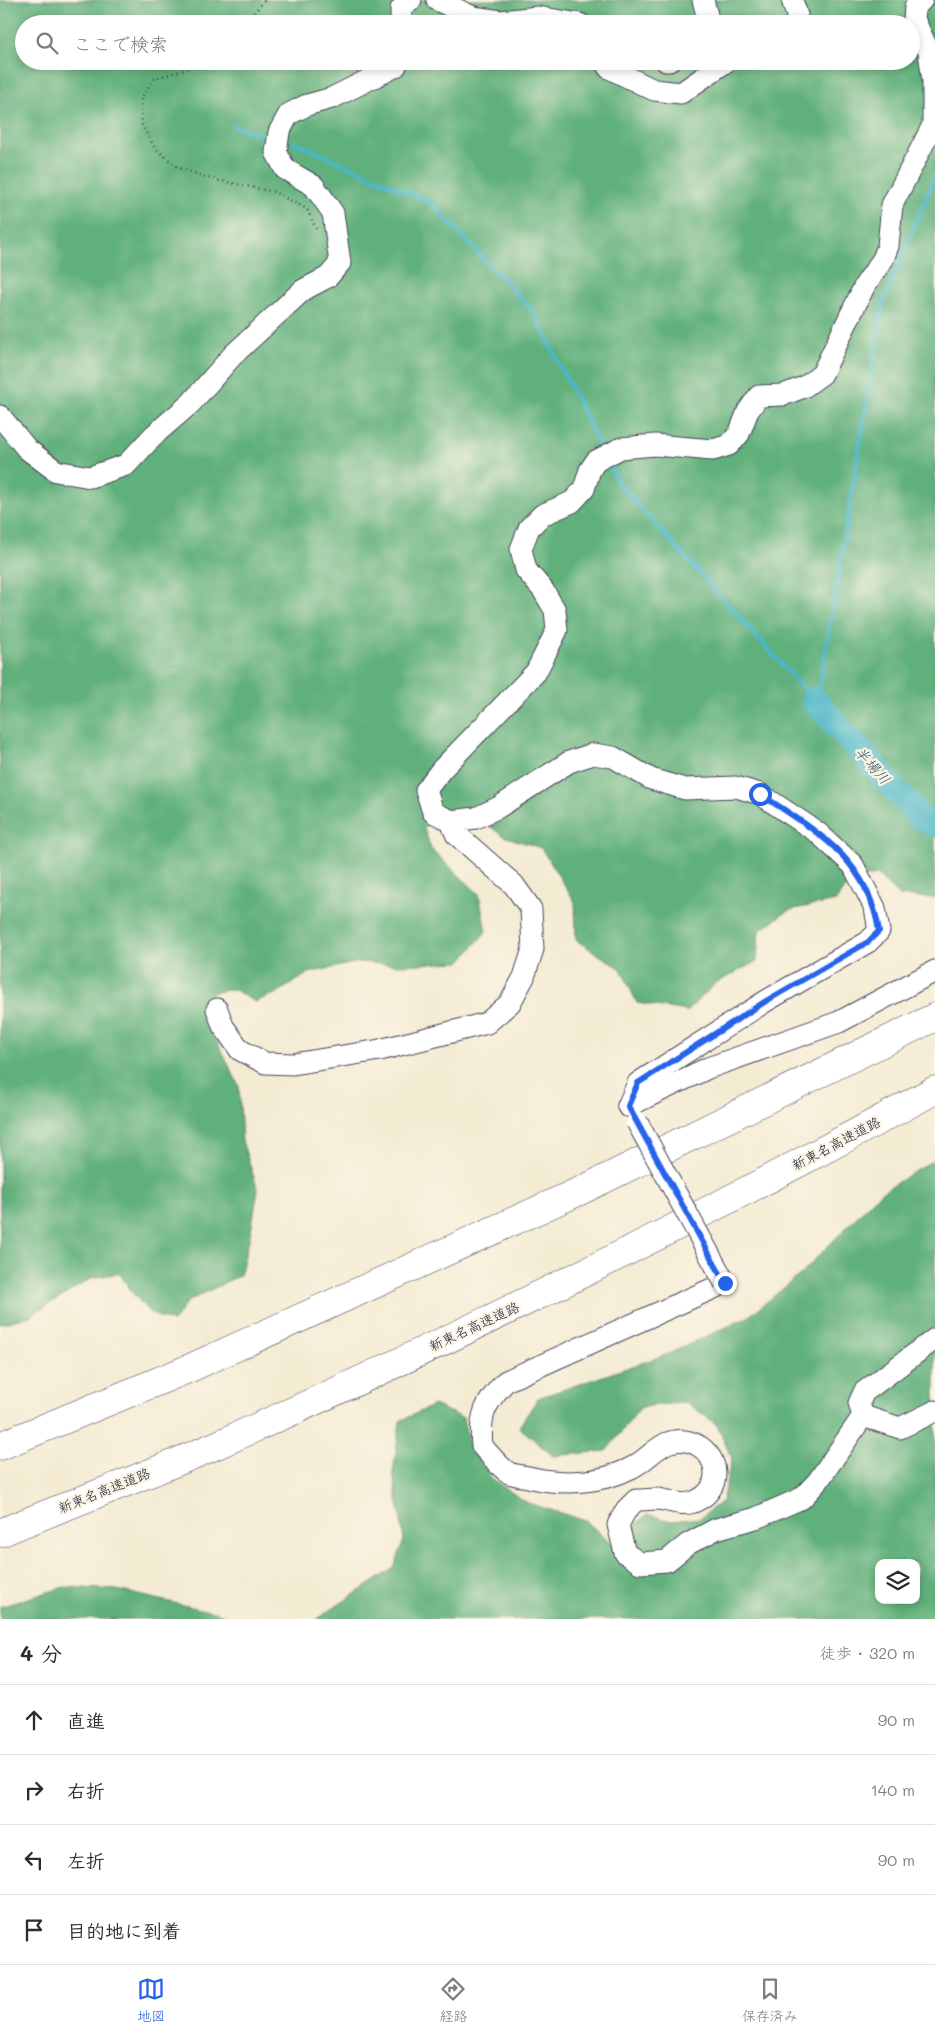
<!DOCTYPE html>
<html lang="ja">
<meta charset="utf-8">
<style>
:root{--surface:#fff;--page:#f2f2f3;--text:#2b2b33;--muted:#7c7c81;--line:#e1e1e2;--accent:#2563eb}
body{margin:0;font-family:Mali,"Klee One",sans-serif;background:var(--page);color:var(--text)}
.controls{position:absolute;right:15px;bottom:15px;display:grid;overflow:hidden;border-radius:10px;box-shadow:0 2px 8px #0003}
.controls button{width:45px;height:45px;display:grid;place-items:center;padding:0;border:0;border-bottom:1px solid var(--line);background:var(--surface);color:var(--text);font:25px sans-serif}
.stop{position:absolute;width:15px;height:15px;margin:-11px;border:4px solid #2563eb;border-radius:50%;background:#fff}
.stop.end{background:#2563eb;border-color:#fff;box-shadow:0 1px 5px #0008}
.list{margin:0;padding:0;list-style:none}
h2{display:flex;justify-content:space-between;align-items:center;height:65px;margin:0;padding:0 20px;font-size:21px}
h2 small{font-size:16px;font-weight:400;color:var(--muted)}
.list li{display:grid;grid-template-columns:32px 1fr auto;gap:15px;align-items:center;box-sizing:border-box;height:70px;padding:0 20px;border-top:1px solid var(--line)}
.list b{display:block;font-size:19px;white-space:nowrap}
.list em{font-size:16px;font-style:normal;color:var(--muted)}
.icon{flex:none;width:28px;height:28px;fill:none;stroke:currentColor;stroke-width:2;stroke-linecap:round;stroke-linejoin:round}
.map{position:relative;flex:none;width:935px;height:1619px;overflow:hidden}
.search{position:absolute;background:var(--surface);box-shadow:0 2px 8px #0003;left:15px;right:15px;top:15px;height:55px;display:flex;align-items:center;gap:12px;box-sizing:border-box;padding:0 18px;border-radius:28px;color:var(--muted);font-size:19px}
.sheet{height:345px;background:var(--surface)}
nav{display:flex;justify-content:space-around;align-items:center;box-sizing:border-box;height:70px;border-top:1px solid var(--line);background:var(--surface);font-size:14px;color:var(--muted)}
nav a{display:grid;justify-items:center;gap:2px}
nav .on{color:var(--accent)}
.map>svg:first-child{display:block}
.forest{fill:#60b07c;stroke:#41695c;fill-rule:evenodd}
.lines{fill:none;stroke-linecap:round;stroke-linejoin:round}
.stream{stroke:#4bb7c8;stroke-width:4.5}
.river{stroke:#4bb7c8;stroke-width:26}
.minor-casing{stroke:#424052;stroke-width:23}
.highway-casing{stroke:#424052;stroke-width:29}
.path{stroke:#424052;stroke-width:2.5;stroke-dasharray:1 4;stroke-linecap:butt}
.minor{stroke:#fff;stroke-width:21}
.highway{stroke:#fff;stroke-width:28}
.minor-bridge-casing{stroke:#424052;stroke-width:23;stroke-linecap:butt}
.minor-bridge{stroke:#fff;stroke-width:21}
.route{stroke:#2563eb;stroke-width:6}
.labels{text-anchor:middle;dominant-baseline:central;stroke-width:4.5;stroke-linejoin:round;paint-order:stroke}
.street-label{font-size:14px;fill:#22223b;stroke:#fcf5e5}
.water-label{font-size:15px;font-style:italic;fill:#30566c;stroke:#fcf5e5}
</style>
<div class="map">
<svg width="935" height="1619" viewBox="0 0 935 1619">
<rect width="100%" height="100%" fill="#fcf5e5"/>
<filter id="ink" filterUnits="userSpaceOnUse"><feTurbulence type="fractalNoise" baseFrequency=".02" numOctaves="2"/><feDisplacementMap in="SourceGraphic" scale="10" xChannelSelector="R" yChannelSelector="G"/><feConvolveMatrix kernelMatrix="1 2 1 2 8 2 1 2 1" color-interpolation-filters="sRGB"/></filter>
<filter id="wash" filterUnits="userSpaceOnUse"><feTurbulence type="fractalNoise" baseFrequency=".0096" numOctaves="4" result="noise"/><feDisplacementMap in="SourceGraphic" scale="20" xChannelSelector="R" yChannelSelector="G"/><feGaussianBlur stdDeviation="1.12" result="paint"/><feColorMatrix in="noise" values="0 0 0 0 0 0 0 0 0 0 0 0 0 0 0 0 0 1.4 0 .05"/><feComposite in="paint" operator="in"/></filter>
<g filter="url(#wash)">
<rect width="100%" height="100%" fill="#f4ebd3"/>
<g class="forest">
<path d="M 0,0 L 935,0 L 935,898 L 899,896 L 877,875 L 849,881 L 836,901 L 789,910 L 759,931 L 757,961 L 716,983 L 687,1011 L 637,1003 L 621,969 L 576,940 L 575,902 L 541,848 L 503,836 L 471,812 L 442,808 L 424,828 L 431,849 L 479,894 L 486,932 L 460,962 L 400,965 L 359,962 L 309,973 L 277,993 L 255,1002 L 233,989 L 211,993 L 209,1025 L 239,1086 L 242,1141 L 258,1190 L 250,1236 L 240,1275 L 187,1302 L 173,1322 L 151,1314 L 134,1295 L 119,1273 L 92,1278 L 30,1316 L 0,1324 ZM 24,24 L 911,24 L 911,61 L 24,61 Z"/>
<path d="M 935,1159 L 935,1619 L 317,1619 L 394,1568 L 404,1540 L 393,1473 L 400,1421 L 434,1405 L 463,1418 L 469,1445 L 493,1480 L 528,1503 L 586,1521 L 611,1543 L 633,1537 L 633,1527 L 647,1514 L 671,1521 L 700,1518 L 722,1501 L 732,1458 L 717,1425 L 686,1402 L 641,1407 L 606,1451 L 553,1456 L 519,1427 L 538,1398 L 668,1354 L 748,1317 L 801,1274 L 880,1193 ZM 879,1563 L 916,1563 L 916,1600 L 879,1600 Z"/>
<path d="M 64,1587 L 117,1590 L 218,1613 L 232,1619 L 0,1619 L 0,1607 Z"/>
</g>
<g class="lines">
<g class="stream">
<path d="M 234,126 L 266,137"/>
<path d="M 294,142 L 430,202 L 533,311 L 600,446"/>
<path d="M 611,468 L 618,483 L 814,700"/>
<path d="M 817,703 L 883,303 L 935,176"/>
</g>
<path class="river" d="M 814,700 L 919,816 L 935,824"/>
</g>
</g>
<g filter="url(#ink)">
<g class="lines">
<g class="minor-casing">
<g id="minor">
<path d="M 437,0 L 473,17 L 501,21 L 538,17 L 580,24"/>
<path d="M 703,0 L 708,19 L 707,24"/>
<path d="M 792,0 L 797,15 L 796,24"/>
<path d="M 401,24 L 401,9 L 411,0"/>
<path d="M 604,61 L 609,68 L 654,90 L 681,93 L 727,61"/>
<path d="M 666,61 L 669,61"/>
<path d="M 0,416 L 27,449 L 56,471 L 90,477 L 126,465 L 154,435 L 191,403 L 233,355 L 303,290 L 328,277 L 340,263 L 333,213 L 314,186 L 285,169 L 276,152 L 279,132 L 289,114 L 307,105 L 332,98 L 396,66 L 397,61"/>
<path d="M 217,1009 L 223,1026 L 240,1050 L 265,1063 L 293,1064 L 380,1050 L 487,1023 L 510,1003 L 524,977 L 533,949 L 531,909 L 514,885 L 456,834 L 451,821"/>
<path d="M 628,1106 L 638,1083 L 766,1001 L 868,942 L 879,931 L 875,908 L 853,865 L 817,832 L 760,794 L 736,787 L 685,789 L 651,779 L 613,757 L 593,754 L 569,762 L 499,807 L 476,818 L 451,821 L 433,812 L 426,790 L 441,770 L 536,672 L 557,630 L 555,610 L 543,590 L 526,570 L 521,549 L 529,528 L 542,515 L 572,502 L 584,489 L 590,470 L 596,461 L 621,448 L 655,445 L 713,450 L 729,445 L 739,434 L 748,411 L 759,396 L 783,395 L 804,387 L 822,374 L 865,285 L 883,259 L 888,246 L 892,205 L 933,125 L 933,81 L 929,52 L 914,19 L 915,7 L 922,0"/>
<path d="M 628,1106 L 708,1068 L 839,1022 L 935,971"/>
<path d="M 725,1283 L 506,1381 C 485,1403 479,1415 482,1446 C 490,1455 499,1467 509,1473 C 514,1475 522,1476 528,1477 C 561,1485 600,1484 631,1468 C 652,1458 663,1434 690,1442 C 719,1451 725,1488 696,1501 C 684,1507 671,1501 659,1499 C 652,1499 644,1500 636,1500 L 626,1510 L 618,1525 L 625,1553 L 640,1563 L 667,1561 L 688,1544 L 716,1529 L 756,1518 L 802,1498 L 818,1481 L 863,1416"/>
<path d="M 863,1416 L 859,1403 L 864,1392 L 935,1339"/>
<path d="M 863,1416 L 900,1428 L 935,1411"/>
</g>
</g>
<g class="highway-casing">
<g id="highway">
<path d="M 0,1446 L 188,1369 L 582,1190 L 935,1017"/>
<path d="M 0,1533 C 72,1503 146,1476 217,1445 C 461,1337 701,1218 935,1090"/>
</g>
</g>
<g class="path">
<path d="M 244,24 L 265,0"/>
<path d="M 201,61 L 184,70 L 155,78 L 141,98 L 142,126 L 155,148 L 177,167 L 208,178 L 274,192 L 307,209 L 316,229"/>
</g>
<use href="#minor" class="minor"/>
<use href="#highway" class="highway"/>
<g class="minor-bridge-casing">
<path id="minor-bridge" d="M 637,1122 L 725,1283"/>
</g>
<use href="#minor-bridge" class="minor-bridge"/>
</g>
</g>
<g class="lines" filter="url(#ink)">
<path class="route" d="M 725,1283 L 628,1106 L 638,1083 L 766,1001 L 868,942 L 879,931 C 868,859 816,831 760,794"/>
</g>
<g class="labels">
<g class="street-label">
<text transform="translate(836 1143) rotate(-28)">新東名高速道路</text>
<text transform="translate(474 1326) rotate(-25)">新東名高速道路</text>
<text transform="translate(104 1490) rotate(-22)">新東名高速道路</text>
</g>
<g class="water-label">
<text transform="translate(873 765) rotate(48)">半場川</text>
</g>
</g>
</svg>
<div class="controls">
<button><svg class="icon" aria-label="layers" viewBox="0 0 24 24"><path d="M12 4l9 5-9 5-9-5zM3 14l9 5 9-5"/></svg></button>
</div>
<div class="stop" style="left:760px;top:794px"></div>
<div class="stop end" style="left:725px;top:1283px"></div>
<div class="search"><svg class="icon" aria-label="search" viewBox="0 0 24 24"><circle cx="10" cy="10" r="6"/><path d="M15 15l6 6"/></svg>ここで検索</div>
</div>
<section class="sheet">
<h2>4 分<small>徒歩 · 320 m</small></h2>
<ul class="list">
<li><svg class="icon" aria-label="ahead" viewBox="0 0 24 24"><path d="M12 20V5M6 11l6-6 6 6"/></svg><div><b>直進</b></div><em>90 m</em></li>
<li><svg class="icon" aria-label="right" viewBox="0 0 24 24"><path d="M7 20v-9h11M14 6l5 5-5 5"/></svg><div><b>右折</b></div><em>140 m</em></li>
<li><svg class="icon" aria-label="left" viewBox="0 0 24 24"><path d="M17 20v-9H6M10 6l-5 5 5 5"/></svg><div><b>左折</b></div><em>90 m</em></li>
<li><svg class="icon" aria-label="arrive" viewBox="0 0 24 24"><path d="M6 21V4h12l-3 4 3 4H6"/></svg><div><b>目的地に到着</b></div></li>
</ul>
</section>
<nav>
<a class="on"><svg class="icon" aria-label="map" viewBox="0 0 24 24"><path d="M3 6l6-2 6 2 6-2v14l-6 2-6-2-6 2zM9 4v14M15 6v14"/></svg>地図</a>
<a><svg class="icon" aria-label="directions" viewBox="0 0 24 24"><path d="M12 3l9 9-9 9-9-9zM9 14v-3h6M13 9l2 2-2 2"/></svg>経路</a>
<a><svg class="icon" aria-label="saved" viewBox="0 0 24 24"><path d="M7 4h10v16l-5-4-5 4z"/></svg>保存済み</a>
</nav>
